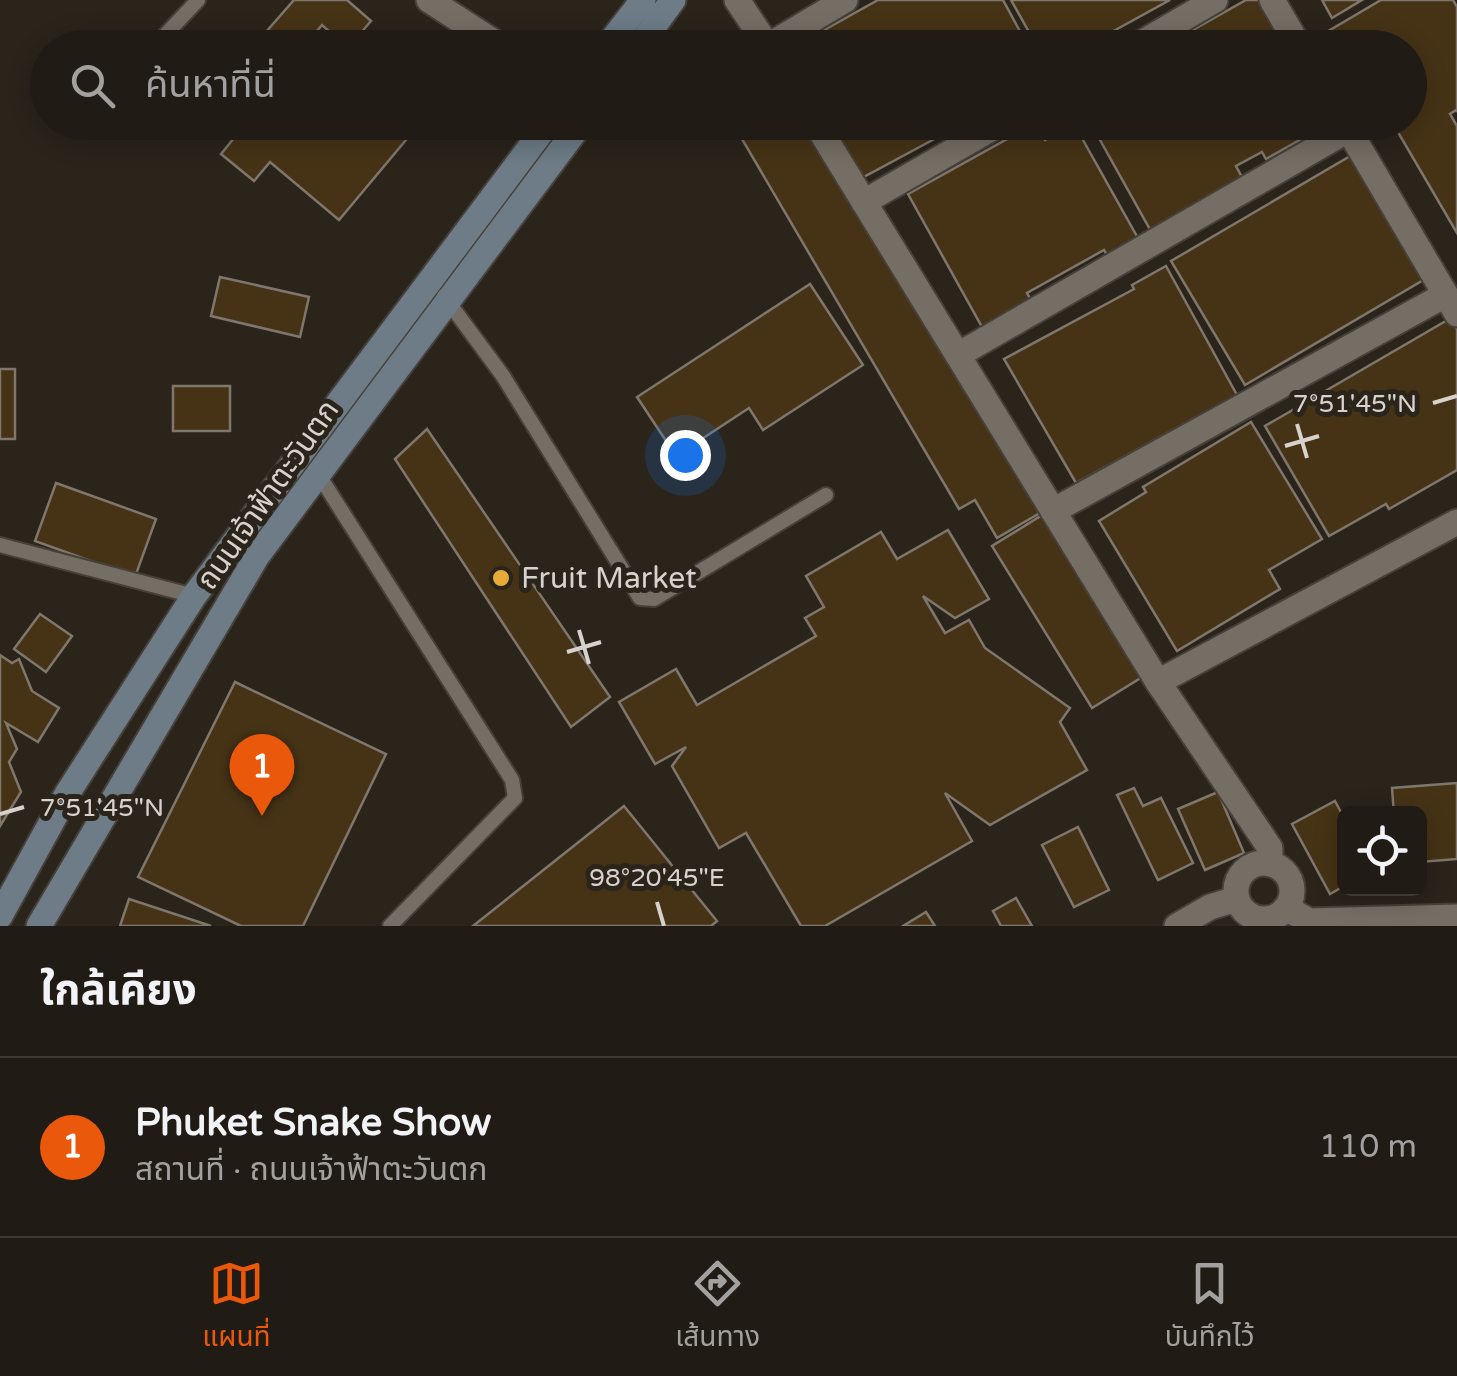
<!DOCTYPE html>
<html lang="th">
<meta charset="utf-8">
<style>
:root{--surface:#201b14;--page:#2d2822;--text:#f1f3f6;--muted:#a2a1a0;--line:#3d3934;--accent:#ea580c}
body{margin:0;font-family:"Varela Round","Noto Sans Thai",sans-serif;background:var(--page);color:var(--text)}
.controls{position:absolute;right:30px;bottom:30px;display:grid;overflow:hidden;border-radius:15px;box-shadow:0 5px 25px #0003}
.controls button{width:90px;height:90px;display:grid;place-items:center;padding:0;border:0;border-bottom:2px solid var(--line);background:var(--surface);color:var(--text);font:50px sans-serif}
.you{position:absolute;left:685px;top:455px;width:35px;height:35px;margin:-25px;border:8px solid #fff;border-radius:50%;background:#1a73e8;box-shadow:0 0 0 15px #1a73e833}
.badge{display:grid;place-items:center;width:65px;height:65px;border-radius:50%;background:var(--accent);color:#fff;font-size:32px;font-weight:700}
.pin{position:absolute;translate:-50% -82px;filter:drop-shadow(0 2px 5px #0008)}
.pin::after{content:'';position:absolute;top:52px;width:35px;height:30px;background:inherit;clip-path:polygon(0 0,100% 0,50% 100%)}
.list{margin:0;padding:0;list-style:none}
h2{display:flex;justify-content:space-between;align-items:center;height:130px;margin:0;padding:0 40px;font-size:42px}
h2 small{font-size:32px;font-weight:400;color:var(--muted)}
.list li{display:grid;grid-template-columns:65px 1fr auto;gap:30px;align-items:center;box-sizing:border-box;height:180px;padding:0 40px;border-top:2px solid var(--line)}
.list b{display:block;font-size:38px;white-space:nowrap}
.list p{margin:0;font-size:32px;white-space:nowrap;color:var(--muted)}
.list em{font-size:32px;font-style:normal;color:var(--muted)}
.icon{flex:none;width:55px;height:55px;fill:none;stroke:currentColor;stroke-width:2;stroke-linecap:round;stroke-linejoin:round}
.map{position:relative;flex:none;width:1457px;height:926px;overflow:hidden}
.search{position:absolute;background:var(--surface);box-shadow:0 5px 25px #0003;left:30px;right:30px;top:30px;height:110px;display:flex;align-items:center;gap:25px;box-sizing:border-box;padding:0 35px;border-radius:55px;color:var(--muted);font-size:38px}
.sheet{height:310px;background:var(--surface)}
nav{display:flex;justify-content:space-around;align-items:center;box-sizing:border-box;height:140px;border-top:2px solid var(--line);background:var(--surface);font-size:28px;color:var(--muted)}
nav a{display:grid;justify-items:center;gap:5px}
nav .on{color:var(--accent)}
.map>svg:first-child{display:block}
.building{fill:#463316;stroke:#7f776d;stroke-width:2.5}
.lines{fill:none;stroke-linecap:round;stroke-linejoin:round}
.service-casing{stroke:#46403a;stroke-width:18}
.minor-casing{stroke:#46403a;stroke-width:29}
.secondary-casing{stroke:#46403a;stroke-width:29}
.service{stroke:#756e64;stroke-width:14}
.minor{stroke:#756e64;stroke-width:25}
.secondary{stroke:#6d7c87;stroke-width:25}
.ticks{fill:none;stroke:#d7d2cd;stroke-width:4}
.poi-dot{fill:#e7ac37;stroke:#2a241b;stroke-width:4}
.labels{text-anchor:middle;dominant-baseline:central;stroke-width:10;stroke-linejoin:round;paint-order:stroke}
.street-label{font-size:30px;fill:#d7d2cd;stroke:#2a241b}
.poi-label{font-size:30px;fill:#d7d2cd;stroke:#2a241b;text-anchor:start}
.ticks-label{font-size:25px;text-anchor:middle;fill:#d7d2cd;stroke:#2a241b;stroke-width:10;stroke-linejoin:round;paint-order:stroke}
</style>
<div class="map">
<svg width="1457" height="926" viewBox="0 0 1457 926">
<rect width="100%" height="100%" fill="#2a241b"/>
<g class="building">
<path d="M 294,0 L 347,0 L 371,21 L 348,48 L 322,25 L 303,48 L 252,48 Z"/>
<path d="M 878,0 L 1003,0 L 1029,48 L 792,48 Z"/>
<path d="M 1011,0 L 1170,0 L 1088,45 L 1087,43 L 1080,48 L 1038,48 Z"/>
<path d="M 1246,0 L 1259,0 L 1286,48 L 1161,48 Z"/>
<path d="M 1322,0 L 1362,0 L 1332,18 Z"/>
<path d="M 1381,0 L 1453,0 L 1457,7 L 1457,112 L 1456,110 L 1450,114 L 1457,126 L 1457,233 L 1392,122 L 1410,122 L 1410,48 L 1333,48 L 1325,33 Z"/>
<path d="M 247,122 L 281,122 L 297,136 L 308,122 L 421,122 L 339,220 L 270,162 L 254,181 L 221,154 Z"/>
<path d="M 732,122 L 809,122 L 1045,510 L 997,538 L 975,500 L 959,509 Z"/>
<path d="M 826,122 L 966,122 L 858,180 Z"/>
<path d="M 1090,122 L 1313,122 L 1301,129 L 1305,137 L 1266,159 L 1262,152 L 1236,166 L 1244,181 L 1152,233 Z"/>
<path d="M 1036,123 L 1045,140 L 1074,124 L 1139,240 L 1108,257 L 1104,250 L 1027,293 L 1031,300 L 982,327 L 908,194 Z"/>
<path d="M 1352,155 L 1425,279 L 1245,385 L 1171,261 Z"/>
<path d="M 1166,266 L 1237,395 L 1076,483 L 1004,359 L 1134,289 L 1132,285 Z"/>
<path d="M 220,277 L 309,297 L 300,337 L 211,316 Z"/>
<path d="M 810,284 L 863,365 L 763,430 L 749,408 L 676,456 L 637,397 Z"/>
<path d="M 1451,318 L 1457,329 L 1457,470 L 1389,509 L 1386,504 L 1329,536 L 1265,426 Z"/>
<rect x="0" y="369" width="15" height="70"/>
<rect x="173" y="386" width="57" height="45"/>
<path d="M 1251,422 L 1322,539 L 1269,570 L 1280,589 L 1177,651 L 1099,521 L 1146,492 L 1143,487 Z"/>
<path d="M 427,429 L 610,697 L 571,727 L 395,459 Z"/>
<path d="M 56,483 L 156,519 L 135,577 L 35,541 Z"/>
<path d="M 1047,512 L 1147,674 L 1092,708 L 992,546 Z"/>
<path d="M 948,530 L 989,599 L 955,618 L 923,596 L 945,633 L 969,620 L 985,648 L 1070,708 L 1060,722 L 1087,770 L 990,825 L 945,793 L 972,841 L 825,926 L 801,926 L 746,833 L 719,848 L 672,766 L 686,747 L 655,764 L 619,702 L 676,669 L 697,705 L 816,636 L 805,618 L 824,607 L 806,576 L 881,532 L 897,559 Z"/>
<path d="M 40,614 L 72,636 L 46,672 L 14,649 Z"/>
<path d="M 0,655 L 12,663 L 19,659 L 32,691 L 59,708 L 38,742 L 6,723 L 17,749 L 9,762 L 21,792 L 0,826 Z"/>
<path d="M 235,682 L 386,754 L 303,926 L 241,926 L 138,877 Z"/>
<path d="M 1457,783 L 1457,859 L 1420,862 L 1420,814 L 1394,814 L 1392,788 Z"/>
<path d="M 1134,788 L 1143,806 L 1161,798 L 1193,863 L 1158,880 L 1117,795 Z"/>
<path d="M 1218,792 L 1244,853 L 1205,870 L 1178,809 Z"/>
<path d="M 1335,801 L 1344,818 L 1344,886 L 1330,894 L 1292,824 Z"/>
<path d="M 624,806 L 717,921 L 711,926 L 473,926 Z"/>
<path d="M 1078,827 L 1109,890 L 1074,907 L 1042,845 Z"/>
<path d="M 1016,898 L 1032,926 L 1001,926 L 993,911 Z"/>
<path d="M 129,899 L 211,926 L 120,926 Z"/>
<path d="M 926,912 L 935,926 L 903,926 Z"/>
</g>
<g class="lines">
<g class="service-casing">
<g id="service">
<path d="M 153,48 L 198,0"/>
<path d="M 444,296 L 503,376 L 640,598 L 654,599 L 826,495"/>
<path d="M 317,472 L 512,780 L 515,798 L 390,926"/>
<path d="M 0,545 L 194,596"/>
</g>
</g>
<g class="minor-casing">
<g id="minor">
<path d="M 429,0 L 503,48"/>
<path d="M 737,0 L 769,48"/>
<path d="M 1272,0 L 1300,48"/>
<path d="M 768,46 L 845,0"/>
<path d="M 1133,48 L 1215,0"/>
<path d="M 815,122 L 1158,682 L 1270,848 L 1270,864"/>
<path d="M 1344,122 L 1457,314"/>
<path d="M 864,202 L 1003,122"/>
<path d="M 958,355 L 1348,130"/>
<path d="M 1053,511 L 1445,295"/>
<path d="M 1158,682 L 1457,522"/>
<circle cx="1264" cy="891" r="28"/>
<path d="M 1286,908 L 1309,921 L 1457,917"/>
<path d="M 1177,926 L 1210,907 L 1236,899"/>
</g>
</g>
<g class="secondary-casing">
<g id="secondary">
<path d="M 606,48 L 643,0"/>
<path d="M 638,48 L 673,0"/>
<path d="M 0,916 L 67,794 L 194,596 L 549,122"/>
<path d="M 39,926 L 257,556 L 582,122"/>
</g>
</g>
<use href="#service" class="service"/>
<use href="#minor" class="minor"/>
<use href="#secondary" class="secondary"/>
</g>
<path class="ticks" d="M 1433,403 L 1457,396M 1297,424 L 1307,458M 1285,446 L 1319,436M 579,630 L 589,664M 567,652 L 601,642M 0,814 L 24,807M 657,902 L 664,926"/>
<circle class="poi-dot" cx="501" cy="578" r="10"/>
<g class="labels">
<g class="street-label">
<text transform="translate(268 495) rotate(-55)">ถนนเจ้าฟ้าตะวันตก</text>
</g>
<g class="poi-label">
<text x="521" y="578">Fruit Market</text>
</g>
</g>
<g class="ticks-label">
<text x="1355" y="412">7°51'45"N</text>
<text x="102" y="816">7°51'45"N</text>
<text x="657" y="886">98°20'45"E</text>
</g>
</svg>
<div class="controls">
<button><svg class="icon" aria-label="locate" viewBox="0 0 24 24"><circle cx="12" cy="12" r="6"/><path d="M12 2v4M12 18v4M2 12h4M18 12h4"/></svg></button>
</div>
<div class="you"></div>
<div class="pin badge" style="left:262px;top:816px">1</div>
<div class="search"><svg class="icon" aria-label="search" viewBox="0 0 24 24"><circle cx="10" cy="10" r="6"/><path d="M15 15l6 6"/></svg>ค้นหาที่นี่</div>
</div>
<section class="sheet">
<h2>ใกล้เคียง<small></small></h2>
<ul class="list">
<li><span class="badge">1</span><div><b>Phuket Snake Show</b><p>สถานที่ · ถนนเจ้าฟ้าตะวันตก</p></div><em>110 m</em></li>
</ul>
</section>
<nav>
<a class="on"><svg class="icon" aria-label="map" viewBox="0 0 24 24"><path d="M3 6l6-2 6 2 6-2v14l-6 2-6-2-6 2zM9 4v14M15 6v14"/></svg>แผนที่</a>
<a><svg class="icon" aria-label="directions" viewBox="0 0 24 24"><path d="M12 3l9 9-9 9-9-9zM9 14v-3h6M13 9l2 2-2 2"/></svg>เส้นทาง</a>
<a><svg class="icon" aria-label="saved" viewBox="0 0 24 24"><path d="M7 4h10v16l-5-4-5 4z"/></svg>บันทึกไว้</a>
</nav>
